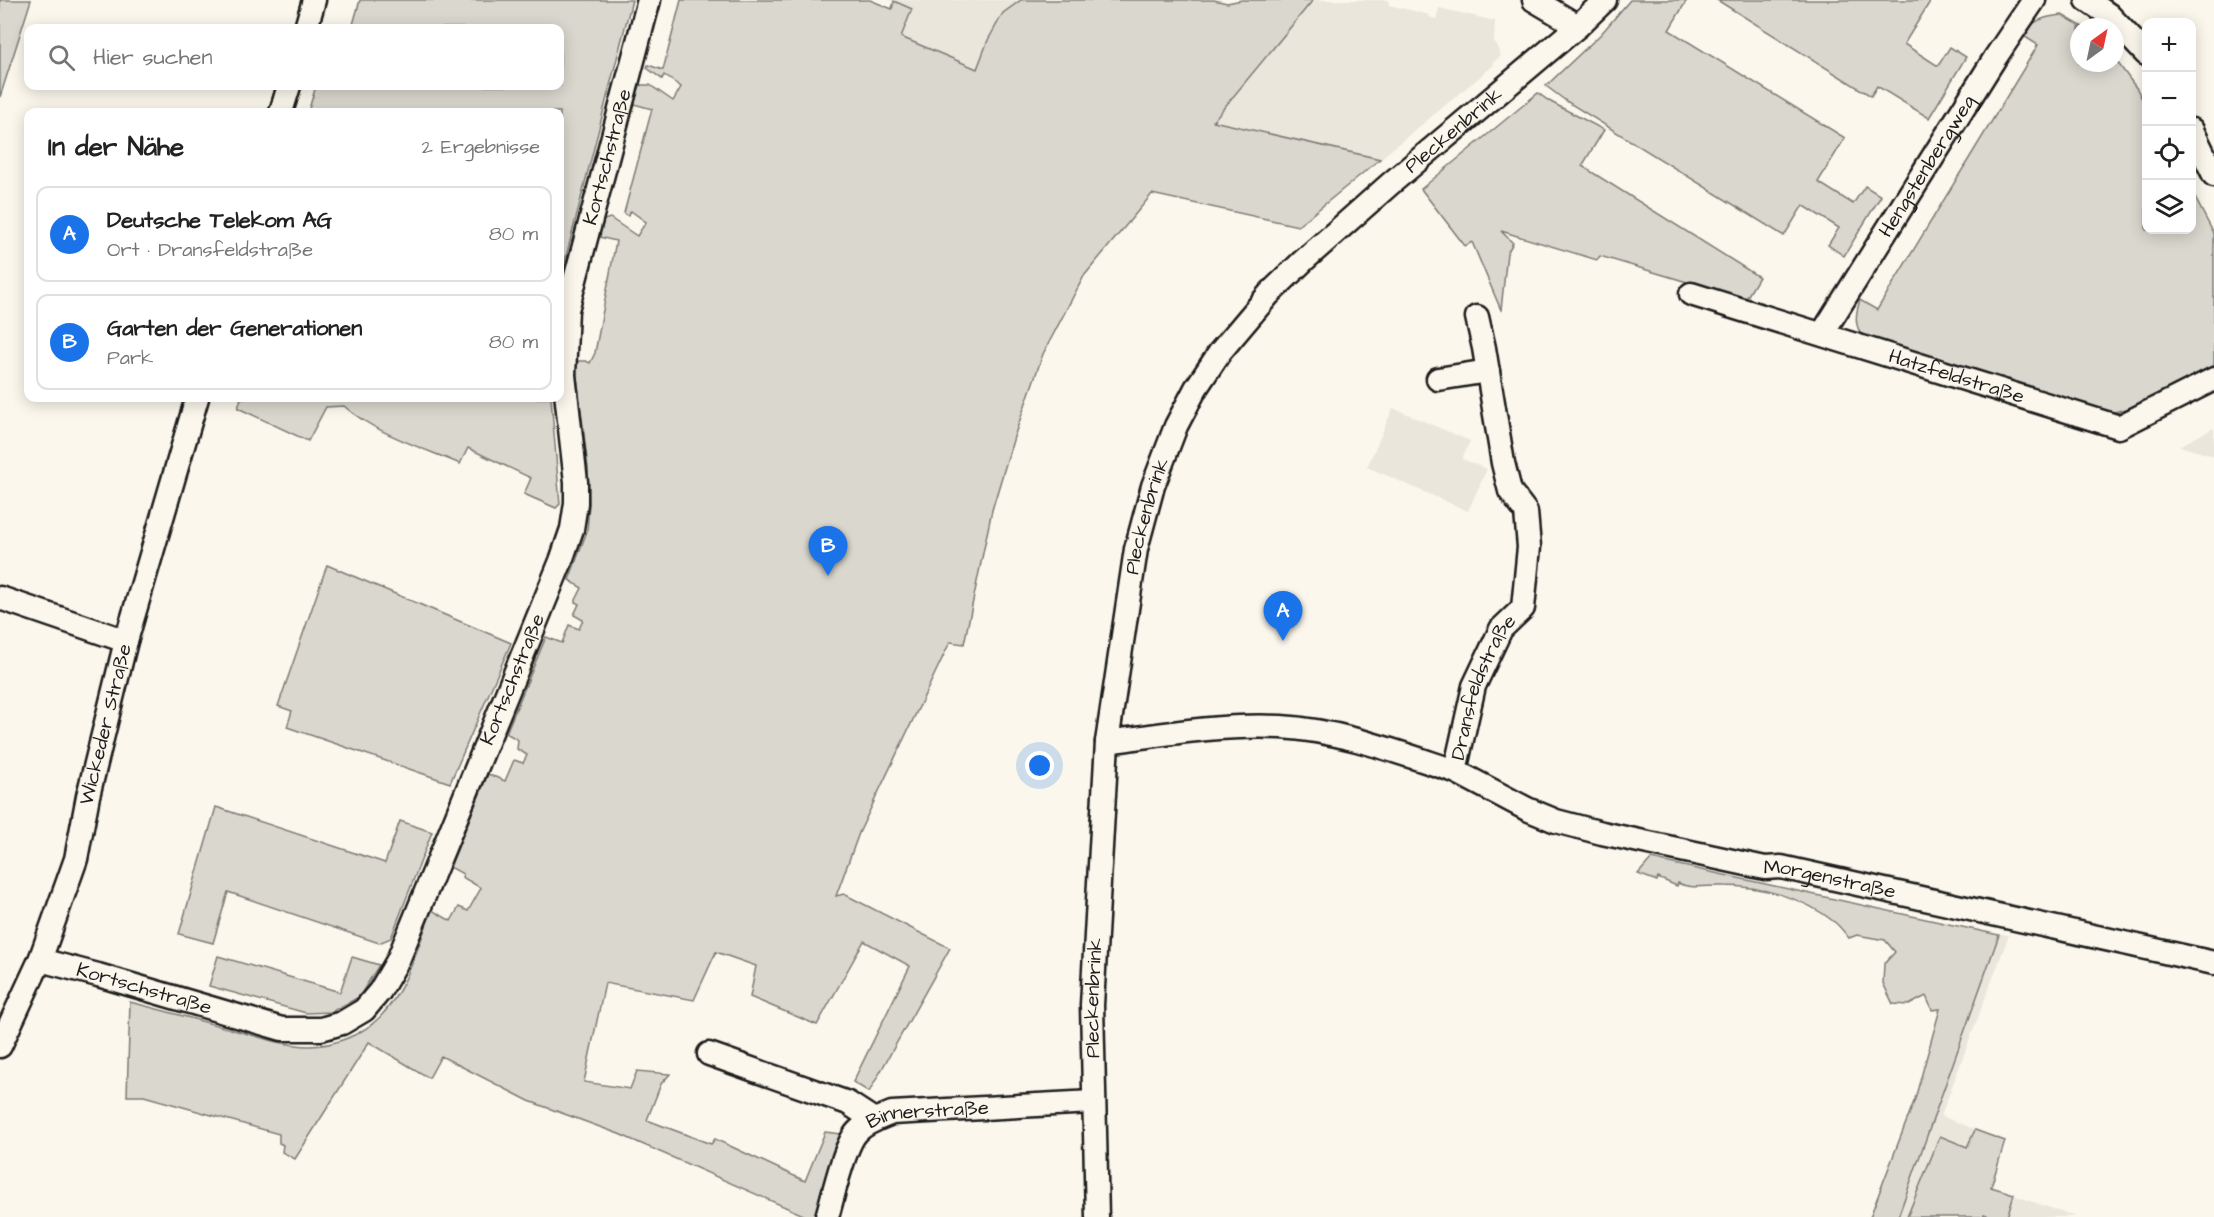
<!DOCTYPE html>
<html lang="de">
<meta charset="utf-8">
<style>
:root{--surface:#fff;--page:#f2f2f2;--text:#222;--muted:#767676;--line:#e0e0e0;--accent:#1a73e8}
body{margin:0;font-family:"Architects Daughter",sans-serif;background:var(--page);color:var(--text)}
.controls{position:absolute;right:18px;top:18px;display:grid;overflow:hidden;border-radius:12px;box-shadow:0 3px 15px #0003}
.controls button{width:54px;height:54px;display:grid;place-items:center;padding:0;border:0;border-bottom:2px solid var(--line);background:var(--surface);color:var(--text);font:30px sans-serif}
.compass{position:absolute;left:2070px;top:18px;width:54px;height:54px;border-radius:50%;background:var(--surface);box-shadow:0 3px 15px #0003;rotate:33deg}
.you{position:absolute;left:1040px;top:766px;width:21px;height:21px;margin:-15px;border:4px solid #fff;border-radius:50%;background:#1a73e8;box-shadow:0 0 0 9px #1a73e833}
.badge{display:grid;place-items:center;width:39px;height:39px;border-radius:50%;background:var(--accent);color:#fff;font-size:20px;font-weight:700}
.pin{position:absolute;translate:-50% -50px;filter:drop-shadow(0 2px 3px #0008)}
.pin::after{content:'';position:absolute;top:32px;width:21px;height:18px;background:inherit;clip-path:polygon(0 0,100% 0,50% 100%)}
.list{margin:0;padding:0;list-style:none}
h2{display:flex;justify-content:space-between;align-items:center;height:78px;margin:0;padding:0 24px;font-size:26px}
h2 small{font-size:20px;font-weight:400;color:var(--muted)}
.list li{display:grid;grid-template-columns:39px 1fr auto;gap:18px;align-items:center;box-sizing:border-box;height:96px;margin:0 12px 12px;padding:0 12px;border:2px solid var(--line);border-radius:12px}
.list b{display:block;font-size:22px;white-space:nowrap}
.list p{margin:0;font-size:20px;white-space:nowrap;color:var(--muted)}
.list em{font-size:20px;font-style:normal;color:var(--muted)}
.icon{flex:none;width:33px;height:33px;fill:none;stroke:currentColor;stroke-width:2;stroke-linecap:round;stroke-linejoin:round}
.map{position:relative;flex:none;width:2214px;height:1217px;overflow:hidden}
.search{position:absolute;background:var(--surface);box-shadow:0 3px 15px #0003;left:24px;top:24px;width:540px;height:66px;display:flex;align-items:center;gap:15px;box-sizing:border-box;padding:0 21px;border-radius:12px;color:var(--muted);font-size:22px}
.panel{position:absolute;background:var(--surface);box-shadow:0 3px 15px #0003;left:24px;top:108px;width:540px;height:294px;border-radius:12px}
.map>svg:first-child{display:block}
.built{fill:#eae6dc}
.green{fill:#dad7ce;stroke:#7b7a75;stroke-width:1.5}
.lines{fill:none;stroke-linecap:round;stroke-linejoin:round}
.minor-casing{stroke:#1c1c1c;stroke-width:27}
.minor{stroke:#fbf7ec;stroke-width:22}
.labels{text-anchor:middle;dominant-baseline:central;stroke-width:6;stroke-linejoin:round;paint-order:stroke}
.street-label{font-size:20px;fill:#1c1c1c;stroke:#fbf7ec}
</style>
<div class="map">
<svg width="2214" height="1217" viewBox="0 0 2214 1217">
<rect width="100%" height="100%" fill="#fbf7ec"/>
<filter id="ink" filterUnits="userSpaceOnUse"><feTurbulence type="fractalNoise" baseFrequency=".0167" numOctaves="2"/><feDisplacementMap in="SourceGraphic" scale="12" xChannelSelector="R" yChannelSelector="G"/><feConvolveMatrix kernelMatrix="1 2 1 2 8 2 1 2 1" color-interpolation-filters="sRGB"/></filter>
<g filter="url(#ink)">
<g class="built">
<path d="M 888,0 L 1021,0 L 1003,13 L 988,40 L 977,69 L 901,37 L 912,9 Z"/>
<path d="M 1313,0 L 1389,0 L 1389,5 L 1430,15 L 1429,17 L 1436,19 L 1439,8 L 1495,21 L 1494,40 L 1501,56 L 1492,63 L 1494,65 L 1380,159 L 1213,122 Z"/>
<path d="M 1393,408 L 1470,441 L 1462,459 L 1487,469 L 1468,511 L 1367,467 Z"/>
<path d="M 2214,428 L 2214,456 L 2179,446 L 2206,432 Z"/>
<path d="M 1999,935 L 2009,935 L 1941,1116 L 2005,1141 L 1991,1187 L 2076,1217 L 1898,1217 Z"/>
</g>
<g class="green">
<path d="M 0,0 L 31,0 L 0,97 Z"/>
<path d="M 360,0 L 632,0 L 560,280 L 560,112 L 308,112 L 316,86 L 560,86 L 560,28 L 352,28 Z"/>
<path d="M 681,0 L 870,0 L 892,9 L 894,1 L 912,9 L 901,37 L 977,69 L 988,40 L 1003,13 L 1021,0 L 1214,0 L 1227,3 L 1242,0 L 1313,0 L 1213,121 L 1380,159 L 1298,226 L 1152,194 L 1084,276 L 1043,354 L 1014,437 L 992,510 L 964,644 L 950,642 L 859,833 L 836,896 L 844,894 L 950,948 L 869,1092 L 853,1082 L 910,966 L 864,941 L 817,1025 L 750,997 L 756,966 L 716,952 L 694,1000 L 605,983 L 584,1082 L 630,1089 L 637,1071 L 670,1074 L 661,1084 L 647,1120 L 711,1144 L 715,1139 L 805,1181 L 825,1132 L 841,1134 L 814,1217 L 808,1217 L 619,1134 L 529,1101 L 441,1056 L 429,1078 L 369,1042 L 295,1159 L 282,1152 L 283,1145 L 279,1143 L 279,1134 L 144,1096 L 127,1096 L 130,1002 C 166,1011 201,1021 237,1031 C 260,1037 285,1046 309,1046 C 334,1046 362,1035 380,1017 C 407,989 418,946 432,910 L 451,921 L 459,907 L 468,911 L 481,888 L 462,877 L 463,874 L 450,867 L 488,774 L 505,781 L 514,760 L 523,763 L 527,755 L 517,749 L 518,740 L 506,733 L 546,637 L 562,643 L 569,625 L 579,629 L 583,620 L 574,615 L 579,604 L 575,602 L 582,588 L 569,580 L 587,531 L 589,504 L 588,468 L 576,368 L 578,361 L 586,361 L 590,363 L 595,353 L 616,241 L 599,237 L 604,220 L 610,218 L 637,236 L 646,222 L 631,211 L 628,216 L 624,213 L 652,109 L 634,104 L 640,85 L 650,85 L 673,101 L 681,87 L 664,75 L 662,79 L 647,68 L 648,65 L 663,70 Z"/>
<path d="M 1630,0 L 1687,0 L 1669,30 L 1845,138 L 1818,182 L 1853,204 L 1865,186 L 1881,196 L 1844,256 L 1828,245 L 1839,228 L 1803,205 L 1784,236 L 1566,101 L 1546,86 L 1601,34 Z"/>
<path d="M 1717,0 L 1931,0 L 1904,44 L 1938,66 L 1950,47 L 1966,57 L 1929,118 L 1877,86 L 1871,96 Z"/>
<path d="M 2062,15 L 2083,27 L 2079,27 L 2079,63 L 2115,63 L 2115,59 L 2137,89 L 2146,107 L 2146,230 L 2192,230 L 2192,192 L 2214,234 L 2214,367 L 2138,406 L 2114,412 L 2094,411 L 1864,339 C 1854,326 1855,315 1860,300 L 1877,310 L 2038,45 L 2022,35 C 2034,20 2043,17 2062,15 Z"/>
<path d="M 1538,93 L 1549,101 L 1604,130 L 1582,166 L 1759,277 L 1744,302 L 1692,287 L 1687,282 L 1600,256 L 1597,260 L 1501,231 L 1513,243 L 1507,253 L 1501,310 L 1472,242 L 1465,246 L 1421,189 Z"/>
<path d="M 241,398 L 551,398 L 560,504 L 556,508 L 524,494 L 531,478 L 468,448 L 460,464 C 423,448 374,433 344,406 L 326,407 L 308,441 L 238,408 Z"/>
<path d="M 327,565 L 511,643 L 450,783 L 287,727 L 292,711 L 278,706 Z"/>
<path d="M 216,807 L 385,863 L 400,821 L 432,832 L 391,938 L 379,943 L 228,892 L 213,943 L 179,934 Z"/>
<path d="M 1651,859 L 1999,935 L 1898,1217 L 1870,1217 L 1915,1099 L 1940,1009 L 1932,1010 L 1926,996 L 1909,1005 L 1893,1004 L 1883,983 L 1884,964 L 1895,952 L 1885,940 L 1857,935 L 1849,938 C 1844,932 1839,925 1833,921 C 1804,898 1761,886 1724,886 C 1709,885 1692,890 1678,883 L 1677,886 L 1658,878 L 1657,881 L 1638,874 Z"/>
<path d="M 218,956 L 340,992 L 352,957 L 379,965 L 359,997 L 331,1012 L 306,1013 L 209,986 Z"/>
<path d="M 1975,1130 L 2005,1141 L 1991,1187 L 2014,1194 L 2007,1217 L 1992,1217 L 1984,1214 L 1983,1217 L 1907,1217 L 1940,1136 L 1967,1147 Z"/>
</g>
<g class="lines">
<g class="minor-casing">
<g id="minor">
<path d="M 1534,0 L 1578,26"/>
<path d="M 2087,0 L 2109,15 L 2146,54"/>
<path d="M 306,28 L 314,0"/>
<path d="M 281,112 L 289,86"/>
<path d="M 2192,130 L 2214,175"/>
<path id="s1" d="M 1691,294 L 2119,427 L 2214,379"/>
<path id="s2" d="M 1822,334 L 1995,58 L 2034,0"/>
<path d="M 1438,379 L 1488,371"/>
<path d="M 0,598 L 126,641"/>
<path id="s3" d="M 1107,742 C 1164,734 1224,724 1281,727 C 1339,730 1400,753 1455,771 L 1474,686 L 1501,629 L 1523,608 L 1529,547 L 1526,512 L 1510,491 L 1503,463 L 1484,348 L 1477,317"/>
<path id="s4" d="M 1455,771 L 1527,809 L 1556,821 L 1602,833 L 1765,868 L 1781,867 L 2214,963"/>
<path id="s5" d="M 40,960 L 98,975 L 282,1029 L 321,1029 L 342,1023 L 364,1010 L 380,991 L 398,960 L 561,561 L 572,529 L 576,503 L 576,482 L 564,375 L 567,310 L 649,0"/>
<path id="s6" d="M 0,1046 L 40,960 L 76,859 L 88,796 L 126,641 L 197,398"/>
<path d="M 709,1054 L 848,1103 L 874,1120"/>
<path id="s7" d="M 827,1217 C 833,1197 844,1144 858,1131 C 867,1122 880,1118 892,1113 L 1093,1102"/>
<path id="s8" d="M 1097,1217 L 1092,1005 L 1107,742 L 1136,549 L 1153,486 L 1176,426 L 1196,388 L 1220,352 L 1269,294 L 1303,261 L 1390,184 L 1578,26 L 1605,0"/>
</g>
</g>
<use href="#minor" class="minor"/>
</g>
</g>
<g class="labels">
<g class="street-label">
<text stroke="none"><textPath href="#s8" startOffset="1209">Pleckenbrink</textPath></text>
<text stroke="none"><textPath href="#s5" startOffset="1242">Kortschstraße</textPath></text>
<text stroke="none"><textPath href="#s2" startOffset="198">Hengstenbergweg</textPath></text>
<text stroke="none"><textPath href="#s1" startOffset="278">Hatzfeldstraße</textPath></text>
<text stroke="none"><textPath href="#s8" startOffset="705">Pleckenbrink</textPath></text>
<text stroke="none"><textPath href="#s5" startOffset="702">Kortschstraße</textPath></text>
<text stroke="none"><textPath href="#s3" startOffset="444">Dransfeldstraße</textPath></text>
<text stroke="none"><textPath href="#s6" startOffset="340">Wickeder Straße</textPath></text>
<text stroke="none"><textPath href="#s4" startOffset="393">Morgenstraße</textPath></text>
<text stroke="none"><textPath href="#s5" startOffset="108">Kortschstraße</textPath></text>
<text stroke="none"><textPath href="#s8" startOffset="219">Pleckenbrink</textPath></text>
<text stroke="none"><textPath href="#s7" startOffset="166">Binnerstraße</textPath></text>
</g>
</g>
</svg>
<div class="controls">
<button>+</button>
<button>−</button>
<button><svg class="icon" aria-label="locate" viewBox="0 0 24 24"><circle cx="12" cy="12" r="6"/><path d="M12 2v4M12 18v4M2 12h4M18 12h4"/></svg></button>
<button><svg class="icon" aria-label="layers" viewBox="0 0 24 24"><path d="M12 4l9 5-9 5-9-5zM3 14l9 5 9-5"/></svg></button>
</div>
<svg class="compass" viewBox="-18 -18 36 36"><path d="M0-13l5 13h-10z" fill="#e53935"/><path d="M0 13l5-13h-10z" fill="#767676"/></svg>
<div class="you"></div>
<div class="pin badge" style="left:1283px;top:641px">A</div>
<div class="pin badge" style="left:828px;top:576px">B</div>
<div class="search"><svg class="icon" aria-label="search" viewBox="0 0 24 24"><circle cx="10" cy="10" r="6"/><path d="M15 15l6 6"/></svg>Hier suchen</div>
<section class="panel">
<h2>In der Nähe<small>2 Ergebnisse</small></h2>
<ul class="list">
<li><span class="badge">A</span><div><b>Deutsche Telekom AG</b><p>Ort · Dransfeldstraße</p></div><em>80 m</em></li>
<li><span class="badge">B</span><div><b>Garten der Generationen</b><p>Park</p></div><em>80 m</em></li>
</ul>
</section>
</div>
